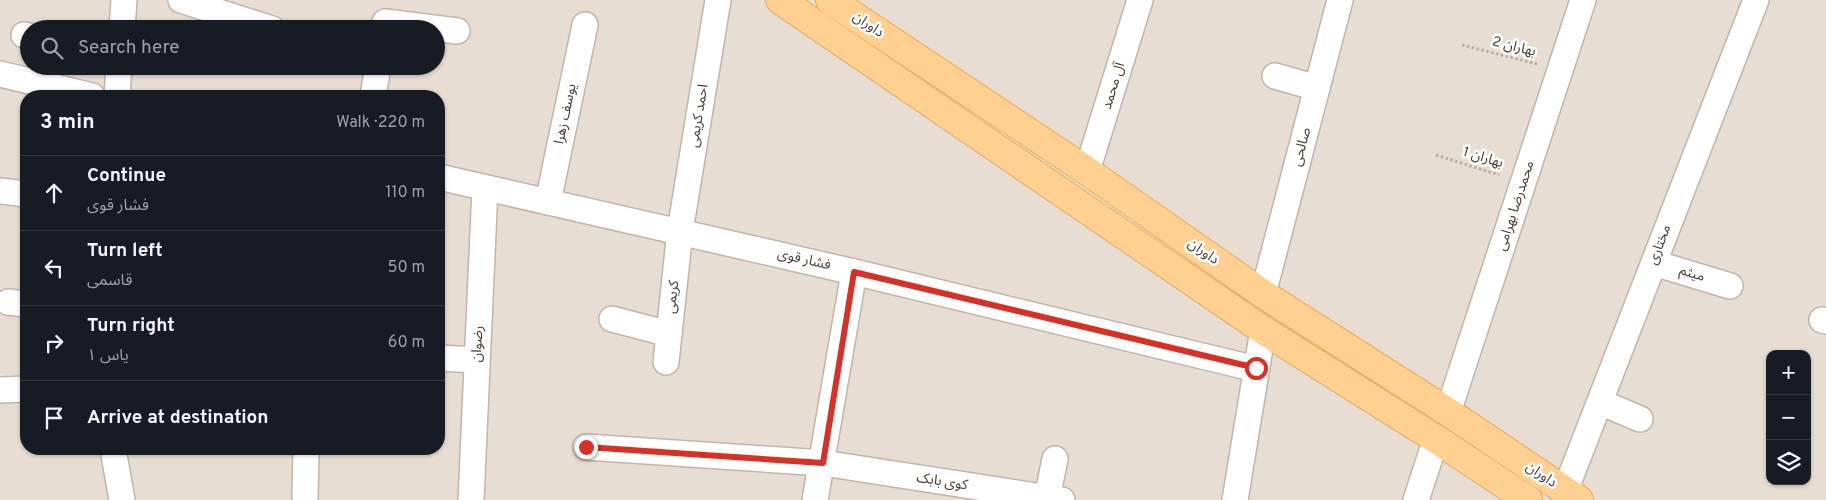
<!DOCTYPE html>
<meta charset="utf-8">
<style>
:root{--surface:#171b24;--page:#20242c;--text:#f1f3f6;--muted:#9ea1a6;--line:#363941}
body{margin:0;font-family:Overpass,"Noto Sans Arabic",sans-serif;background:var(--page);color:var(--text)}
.controls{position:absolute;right:15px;bottom:15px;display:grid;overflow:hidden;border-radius:10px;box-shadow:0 1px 4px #0004}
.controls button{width:45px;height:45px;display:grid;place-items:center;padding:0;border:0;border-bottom:1px solid var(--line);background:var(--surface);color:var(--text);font:25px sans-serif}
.stop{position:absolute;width:15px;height:15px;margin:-11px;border:4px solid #d93025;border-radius:50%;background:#fff}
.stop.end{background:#d93025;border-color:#fff;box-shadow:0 1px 5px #0008}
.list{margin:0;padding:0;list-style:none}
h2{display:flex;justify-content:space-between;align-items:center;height:65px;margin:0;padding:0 20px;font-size:21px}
h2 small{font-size:16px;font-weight:400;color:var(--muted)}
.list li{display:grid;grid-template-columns:32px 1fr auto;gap:15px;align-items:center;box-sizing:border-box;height:75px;padding:0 20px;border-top:1px solid var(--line)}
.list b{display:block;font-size:19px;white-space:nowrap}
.list p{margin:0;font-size:16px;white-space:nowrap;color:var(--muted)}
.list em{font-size:16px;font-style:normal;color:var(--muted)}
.icon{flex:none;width:28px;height:28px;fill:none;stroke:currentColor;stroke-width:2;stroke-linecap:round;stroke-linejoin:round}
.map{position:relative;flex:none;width:1826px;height:500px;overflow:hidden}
.search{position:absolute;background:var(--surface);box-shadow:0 1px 4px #0004;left:20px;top:20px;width:425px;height:55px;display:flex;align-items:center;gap:12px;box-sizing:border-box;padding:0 18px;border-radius:28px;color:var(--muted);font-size:19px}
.panel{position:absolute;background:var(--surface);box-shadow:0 1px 4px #0004;left:20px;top:90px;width:425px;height:365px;border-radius:20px}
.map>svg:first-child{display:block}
.residential{fill:#e7ddd2;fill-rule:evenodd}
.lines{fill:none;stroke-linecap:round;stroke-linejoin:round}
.minor-casing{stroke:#c1b5a9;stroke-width:28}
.major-casing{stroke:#e8ab5d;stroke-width:30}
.path{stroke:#c1ac97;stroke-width:3;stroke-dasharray:2.5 2.5;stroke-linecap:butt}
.minor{stroke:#fff;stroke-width:25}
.major{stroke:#ffd090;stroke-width:28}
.route{stroke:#d93025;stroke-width:6}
.labels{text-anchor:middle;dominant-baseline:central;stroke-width:5;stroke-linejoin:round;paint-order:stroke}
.street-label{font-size:14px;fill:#453c34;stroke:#fff}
</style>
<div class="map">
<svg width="1826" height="500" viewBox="0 0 1826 500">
<rect width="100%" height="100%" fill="#f3ece4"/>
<path class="residential" d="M 0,0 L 1826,0 L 1826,500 L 0,500 ZM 29,29 L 436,29 L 436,66 L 29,66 ZM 26,96 L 439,96 L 439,449 L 26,449 ZM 1770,354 L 1807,354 L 1807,481 L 1770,481 Z"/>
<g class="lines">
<g class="minor-casing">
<g id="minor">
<path d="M 181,0 L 272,29"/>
<path d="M 385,22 L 457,31"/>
<path d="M 122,29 L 124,0"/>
<path d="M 24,35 L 29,36"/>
<path d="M 0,74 L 92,96"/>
<path d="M 1275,76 L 1317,88"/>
<path d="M 117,96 L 119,66"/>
<path d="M 373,96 L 378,66"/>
<path d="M 1087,171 L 1140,0"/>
<path d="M 439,177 L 854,272 L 1256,369"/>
<path d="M 0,191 L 26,194"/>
<path d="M 548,202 L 585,25"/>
<path d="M 1654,263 L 1730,286"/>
<path d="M 1263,294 L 1340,0"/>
<path d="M 8,302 L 26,304"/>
<path d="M 612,319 L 669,334"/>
<path d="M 1822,320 L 1826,321"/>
<path d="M 439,358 L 477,360"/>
<path d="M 666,362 L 680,231 L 718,0"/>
<path d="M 0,390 L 26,389"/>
<path d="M 1600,402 L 1640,419"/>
<path d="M 1448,412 L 1583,0"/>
<path d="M 586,447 L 823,463 L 1062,500"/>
<path d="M 113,449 L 122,500"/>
<path d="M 1565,491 L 1756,0"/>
<path d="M 1047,498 L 1055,459"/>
<path d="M 305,500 L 306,449"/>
<path d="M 471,500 L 485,188"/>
<path d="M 815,500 L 854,272"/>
<path d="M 1235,500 L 1263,330"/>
<path d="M 1416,500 L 1436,439"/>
</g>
</g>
<g class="major-casing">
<g id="major">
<path d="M 780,0 L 1263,330 L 1436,439 L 1528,500"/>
<path d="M 830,0 L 1087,171 L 1263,294 L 1448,412 L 1579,500"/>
</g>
</g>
<g class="path">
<path d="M 1462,45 L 1537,64"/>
<path d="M 1436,155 L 1499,175"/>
</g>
<use href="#minor" class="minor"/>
<use href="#major" class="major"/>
</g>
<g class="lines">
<path class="route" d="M 586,447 L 823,463 L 854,272 L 1256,368"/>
</g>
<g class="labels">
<g class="street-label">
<text transform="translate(868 25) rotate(34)">داوران</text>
<text transform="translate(1514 47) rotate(14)">بهاران 2</text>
<text transform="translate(1114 86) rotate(-73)">آل محمد</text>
<text transform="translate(566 114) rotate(-78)">یوسف زهرا</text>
<text transform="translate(699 116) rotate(-81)">احمد کریمی</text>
<text transform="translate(1302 147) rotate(-75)">صالحی</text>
<text transform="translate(1483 158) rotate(17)">بهاران 1</text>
<text transform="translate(1516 206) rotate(-72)">محمدرضا بهرامی</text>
<text transform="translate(1660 245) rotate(-69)">مختاری</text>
<text transform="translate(1203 252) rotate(35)">داوران</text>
<text transform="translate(804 260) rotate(13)">فشار قوی</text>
<text transform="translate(1692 274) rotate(17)">میثم</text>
<text transform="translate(673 297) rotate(-84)">کریمی</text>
<text transform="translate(478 344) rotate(-87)">رضوان</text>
<text transform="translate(1541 475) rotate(34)">داوران</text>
<text transform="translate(942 482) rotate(9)">کوی بابک</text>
</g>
</g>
</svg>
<div class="controls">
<button>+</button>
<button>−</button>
<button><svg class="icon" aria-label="layers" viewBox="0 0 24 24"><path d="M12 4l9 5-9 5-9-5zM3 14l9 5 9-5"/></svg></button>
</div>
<div class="stop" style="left:1256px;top:368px"></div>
<div class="stop end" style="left:586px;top:447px"></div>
<div class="search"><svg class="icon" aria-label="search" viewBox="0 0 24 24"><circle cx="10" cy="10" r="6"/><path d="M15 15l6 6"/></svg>Search here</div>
<section class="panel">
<h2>3 min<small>Walk · 220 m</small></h2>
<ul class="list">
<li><svg class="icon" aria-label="ahead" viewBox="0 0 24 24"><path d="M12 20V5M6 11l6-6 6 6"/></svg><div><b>Continue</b><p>فشار قوی</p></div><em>110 m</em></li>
<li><svg class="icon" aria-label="left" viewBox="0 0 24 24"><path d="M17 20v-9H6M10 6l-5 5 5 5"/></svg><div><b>Turn left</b><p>قاسمی</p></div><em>50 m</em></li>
<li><svg class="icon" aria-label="right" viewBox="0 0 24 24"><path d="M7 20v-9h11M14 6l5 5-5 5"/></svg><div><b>Turn right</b><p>یاس ۱</p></div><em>60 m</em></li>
<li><svg class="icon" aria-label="arrive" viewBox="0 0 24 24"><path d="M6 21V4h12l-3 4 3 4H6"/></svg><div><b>Arrive at destination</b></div></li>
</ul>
</section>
</div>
